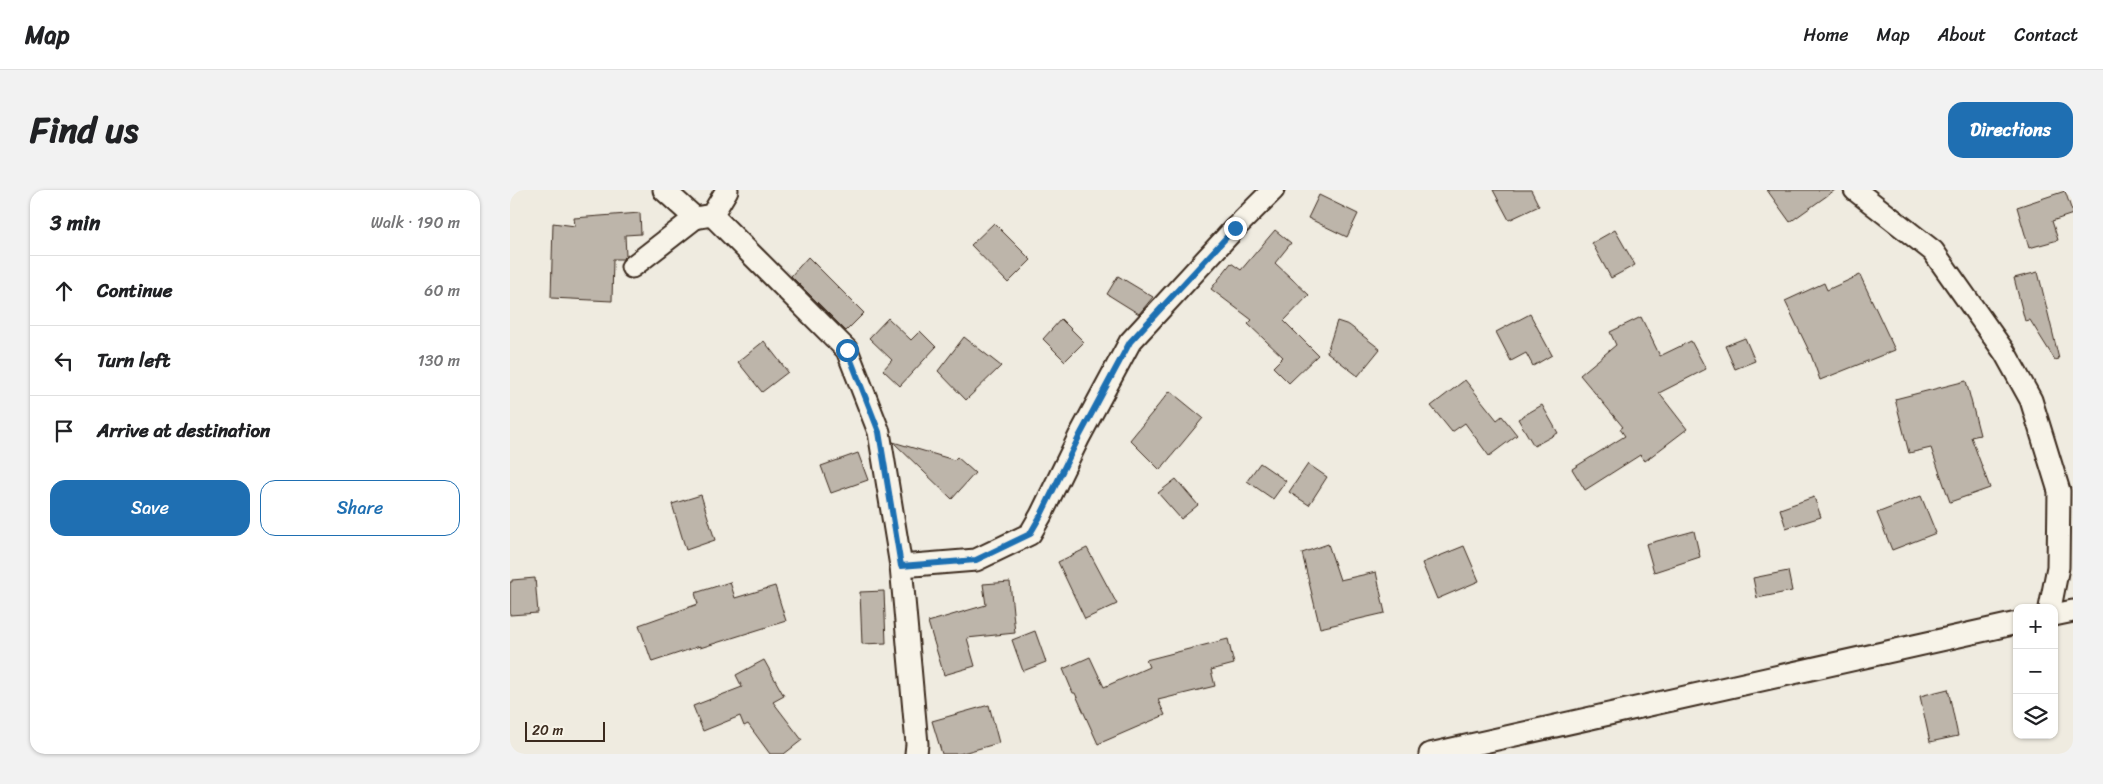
<!DOCTYPE html>
<meta charset="utf-8">
<style>
:root{--surface:#fff;--page:#f2f2f2;--text:#202124;--muted:#757577;--line:#e0e0e0;--accent:#1f6fb2}
body{margin:0;font-family:Sriracha,sans-serif;background:var(--page);color:var(--text)}
.controls{position:absolute;right:15px;bottom:15px;display:grid;overflow:hidden;border-radius:10px;box-shadow:0 1px 4px #0004}
.controls button{width:45px;height:45px;display:grid;place-items:center;padding:0;border:0;border-bottom:1px solid var(--line);background:var(--surface);color:var(--text);font:25px sans-serif}
.scale{position:absolute;left:15px;bottom:12px;width:80px;box-sizing:border-box;padding-left:5px;border:2px solid #3b2a1e;border-top:0;font-size:14px;line-height:18px;white-space:nowrap;color:#3b2a1e;-webkit-text-stroke:4px #f7f3e8;paint-order:stroke}
.stop{position:absolute;width:15px;height:15px;margin:-11px;border:4px solid #1f6fb2;border-radius:50%;background:#fff}
.stop.end{background:#1f6fb2;border-color:#fff;box-shadow:0 1px 5px #0008}
.list{margin:0;padding:0;list-style:none}
h2{display:flex;justify-content:space-between;align-items:center;height:65px;margin:0;padding:0 20px;font-size:21px}
h2 small{font-size:16px;font-weight:400;color:var(--muted)}
.list li{display:grid;grid-template-columns:32px 1fr auto;gap:15px;align-items:center;box-sizing:border-box;height:70px;padding:0 20px;border-top:1px solid var(--line)}
.list b{display:block;font-size:19px;white-space:nowrap}
.list em{font-size:16px;font-style:normal;color:var(--muted)}
.actions{display:flex;gap:10px;padding:15px 20px}
.actions a{flex:1;padding:11px 0;border:1px solid var(--accent);border-radius:15px;text-align:center;font-size:18px;color:var(--accent)}
.actions .main{background:var(--accent);color:#fff}
.icon{flex:none;width:28px;height:28px;fill:none;stroke:currentColor;stroke-width:2;stroke-linecap:round;stroke-linejoin:round}
.map{position:relative;flex:none;width:1563px;height:564px;overflow:hidden;border-radius:15px}
header{display:flex;align-items:center;gap:30px;box-sizing:border-box;height:70px;padding:0 25px;background:var(--surface);border-bottom:1px solid var(--line)}
header strong{font-size:24px}
nav{display:flex;gap:28px;margin-inline-start:auto;font-size:18px}
.intro{display:flex;align-items:center;justify-content:space-between;box-sizing:border-box;height:120px;padding:0 30px}
h1{margin:0;font-size:35px}
.button{padding:12px 22px;border-radius:15px;background:var(--accent);color:#fff;font-size:18px;font-weight:700}
main{display:flex;gap:30px;padding:0 30px}
aside{flex:1;background:var(--surface);border-radius:15px;box-shadow:0 1px 4px #0004}
.map>svg:first-child{display:block}
.building{fill:#bdb5aa;stroke:#3b2a1e}
.lines{fill:none;stroke-linecap:round;stroke-linejoin:round}
.minor-casing{stroke:#3b2a1e;stroke-width:25}
.minor{stroke:#f7f3e8;stroke-width:21}
.route{stroke:#1f6fb2;stroke-width:6}
</style>
<header>
<strong>Map</strong>
<nav><a>Home</a><a>Map</a><a>About</a><a>Contact</a></nav>
</header>
<div class="intro"><h1>Find us</h1><a class="button">Directions</a></div>
<main>
<aside>
<h2>3 min<small>Walk · 190 m</small></h2>
<ul class="list">
<li><svg class="icon" aria-label="ahead" viewBox="0 0 24 24"><path d="M12 20V5M6 11l6-6 6 6"/></svg><div><b>Continue</b></div><em>60 m</em></li>
<li><svg class="icon" aria-label="left" viewBox="0 0 24 24"><path d="M17 20v-9H6M10 6l-5 5 5 5"/></svg><div><b>Turn left</b></div><em>130 m</em></li>
<li><svg class="icon" aria-label="arrive" viewBox="0 0 24 24"><path d="M6 21V4h12l-3 4 3 4H6"/></svg><div><b>Arrive at destination</b></div></li>
</ul>
<div class="actions"><a class="main">Save</a><a>Share</a></div>
</aside>
<div class="map">
<svg width="1563" height="564" viewBox="0 0 1563 564">
<rect width="100%" height="100%" fill="#efebe0"/>
<filter id="ink" filterUnits="userSpaceOnUse"><feTurbulence type="fractalNoise" baseFrequency=".02" numOctaves="2"/><feDisplacementMap in="SourceGraphic" scale="10" xChannelSelector="R" yChannelSelector="G"/><feConvolveMatrix kernelMatrix="1 2 1 2 8 2 1 2 1" color-interpolation-filters="sRGB"/></filter>
<g filter="url(#ink)">
<g class="building">
<path d="M 983,0 L 1021,0 L 1029,16 L 999,30 Z"/>
<path d="M 1257,0 L 1325,0 L 1280,32 Z"/>
<path d="M 1555,1 L 1563,24 L 1542,31 L 1548,50 L 1519,58 L 1507,17 Z"/>
<path d="M 809,5 L 848,24 L 837,47 L 798,28 Z"/>
<path d="M 130,23 L 131,44 L 115,45 L 116,66 L 113,69 L 103,69 L 102,111 L 41,108 L 43,33 L 65,36 L 64,28 Z"/>
<path d="M 484,33 L 521,70 L 498,93 L 461,55 Z"/>
<path d="M 765,40 L 781,53 L 765,73 L 799,105 L 774,131 L 808,165 L 779,193 L 763,177 L 773,167 L 738,134 L 742,130 L 701,99 L 721,73 L 731,80 Z"/>
<path d="M 1105,40 L 1125,75 L 1101,88 L 1082,53 Z"/>
<path d="M 298,67 L 354,123 L 336,141 L 281,86 Z"/>
<path d="M 1528,82 L 1549,169 L 1545,170 L 1520,130 L 1515,131 L 1504,88 Z"/>
<path d="M 1350,85 L 1385,160 L 1310,190 L 1301,165 L 1275,111 L 1314,93 L 1317,100 Z"/>
<path d="M 608,86 L 643,107 L 629,124 L 597,104 Z"/>
<path d="M 1020,124 L 1042,165 L 1023,176 L 1016,163 L 1001,171 L 986,142 Z"/>
<path d="M 1131,127 L 1150,166 L 1181,151 L 1196,179 L 1149,203 L 1177,239 L 1135,271 L 1130,265 L 1075,300 L 1062,279 L 1115,246 L 1110,239 L 1113,237 L 1070,185 L 1106,155 L 1100,142 Z"/>
<path d="M 378,128 L 401,150 L 410,141 L 426,157 L 390,196 L 373,180 L 382,170 L 359,148 Z"/>
<path d="M 551,129 L 574,152 L 555,171 L 533,149 Z"/>
<path d="M 827,131 L 839,135 L 870,159 L 848,186 L 817,162 Z"/>
<path d="M 454,147 L 491,176 L 456,210 L 428,181 Z"/>
<path d="M 1235,148 L 1245,171 L 1225,179 L 1215,156 Z"/>
<path d="M 254,151 L 278,182 L 252,202 L 228,172 Z"/>
<path d="M 955,190 L 987,230 L 992,226 L 1007,245 L 979,266 L 955,233 L 942,242 L 921,216 Z"/>
<path d="M 1456,191 L 1470,245 L 1461,247 L 1480,298 L 1440,312 L 1421,258 L 1399,263 L 1385,209 Z"/>
<path d="M 660,201 L 693,228 L 650,280 L 620,250 Z"/>
<path d="M 1032,215 L 1048,243 L 1024,256 L 1008,229 Z"/>
<path d="M 383,252 L 444,270 L 447,267 L 465,283 L 442,309 Z"/>
<path d="M 348,263 L 358,290 L 321,303 L 311,276 Z"/>
<path d="M 750,273 L 776,291 L 763,309 L 737,291 Z"/>
<path d="M 798,274 L 817,287 L 799,315 L 779,302 Z"/>
<path d="M 666,289 L 688,315 L 671,329 L 648,303 Z"/>
<path d="M 191,305 L 205,350 L 176,360 L 162,314 Z"/>
<path d="M 1411,306 L 1426,343 L 1382,360 L 1367,323 Z"/>
<path d="M 1304,307 L 1311,327 L 1276,338 L 1270,319 Z"/>
<path d="M 1184,341 L 1190,367 L 1144,382 L 1136,354 Z"/>
<path d="M 818,354 L 830,390 L 866,382 L 875,423 L 810,438 L 792,363 Z"/>
<path d="M 954,356 L 969,391 L 927,409 L 912,373 Z"/>
<path d="M 577,358 L 607,414 L 575,429 L 548,372 Z"/>
<path d="M 1278,381 L 1282,401 L 1247,408 L 1243,388 Z"/>
<path d="M 25,388 L 28,423 L 0,425 L 0,392 L 2,392 L 2,390 Z"/>
<path d="M 220,392 L 225,408 L 265,396 L 276,431 L 190,458 L 190,456 L 142,472 L 129,435 L 188,414 L 185,403 Z"/>
<path d="M 500,392 L 505,443 L 457,448 L 465,476 L 434,485 L 418,432 L 476,415 L 473,394 Z"/>
<path d="M 374,401 L 376,453 L 352,454 L 350,402 Z"/>
<path d="M 525,441 L 536,472 L 513,481 L 502,450 Z"/>
<path d="M 718,449 L 724,474 L 701,480 L 705,496 L 648,510 L 655,525 L 588,554 L 565,503 L 563,503 L 553,479 L 580,467 L 594,497 L 639,477 L 636,470 Z"/>
<path d="M 254,470 L 274,506 L 263,512 L 292,550 L 274,564 L 260,564 L 238,534 L 234,536 L 230,526 L 193,541 L 183,516 L 232,497 L 226,485 Z"/>
<path d="M 1438,499 L 1448,546 L 1420,552 L 1410,506 Z"/>
<path d="M 479,515 L 489,553 L 449,564 L 432,564 L 422,531 Z"/>
</g>
<g class="lines">
<g class="minor-casing">
<g id="minor">
<path d="M 154,0 L 185,28 L 202,25 L 217,0"/>
<path d="M 1345,0 L 1423,61 L 1495,163 L 1521,210 L 1549,301 L 1548,377 L 1540,418"/>
<path d="M 202,25 L 337,160 L 369,242 L 391,376 L 407,554 L 406,564"/>
<path d="M 122,77 L 185,28"/>
<path d="M 391,376 L 466,370 L 520,344 L 531,325 L 569,247 L 620,152 L 725,38 L 763,0"/>
<path d="M 1544,425 L 1563,421"/>
<path d="M 920,564 L 1507,433"/>
</g>
</g>
<use href="#minor" class="minor"/>
</g>
</g>
<g class="lines" filter="url(#ink)">
<path class="route" d="M 337,160 L 369,242 L 391,376 L 466,370 L 520,344 L 531,325 L 569,247 L 620,152 L 725,38"/>
</g>
</svg>
<div class="controls">
<button>+</button>
<button>−</button>
<button><svg class="icon" aria-label="layers" viewBox="0 0 24 24"><path d="M12 4l9 5-9 5-9-5zM3 14l9 5 9-5"/></svg></button>
</div>
<div class="scale">20 m</div>
<div class="stop" style="left:337px;top:160px"></div>
<div class="stop end" style="left:725px;top:38px"></div>
</div>
</main>
